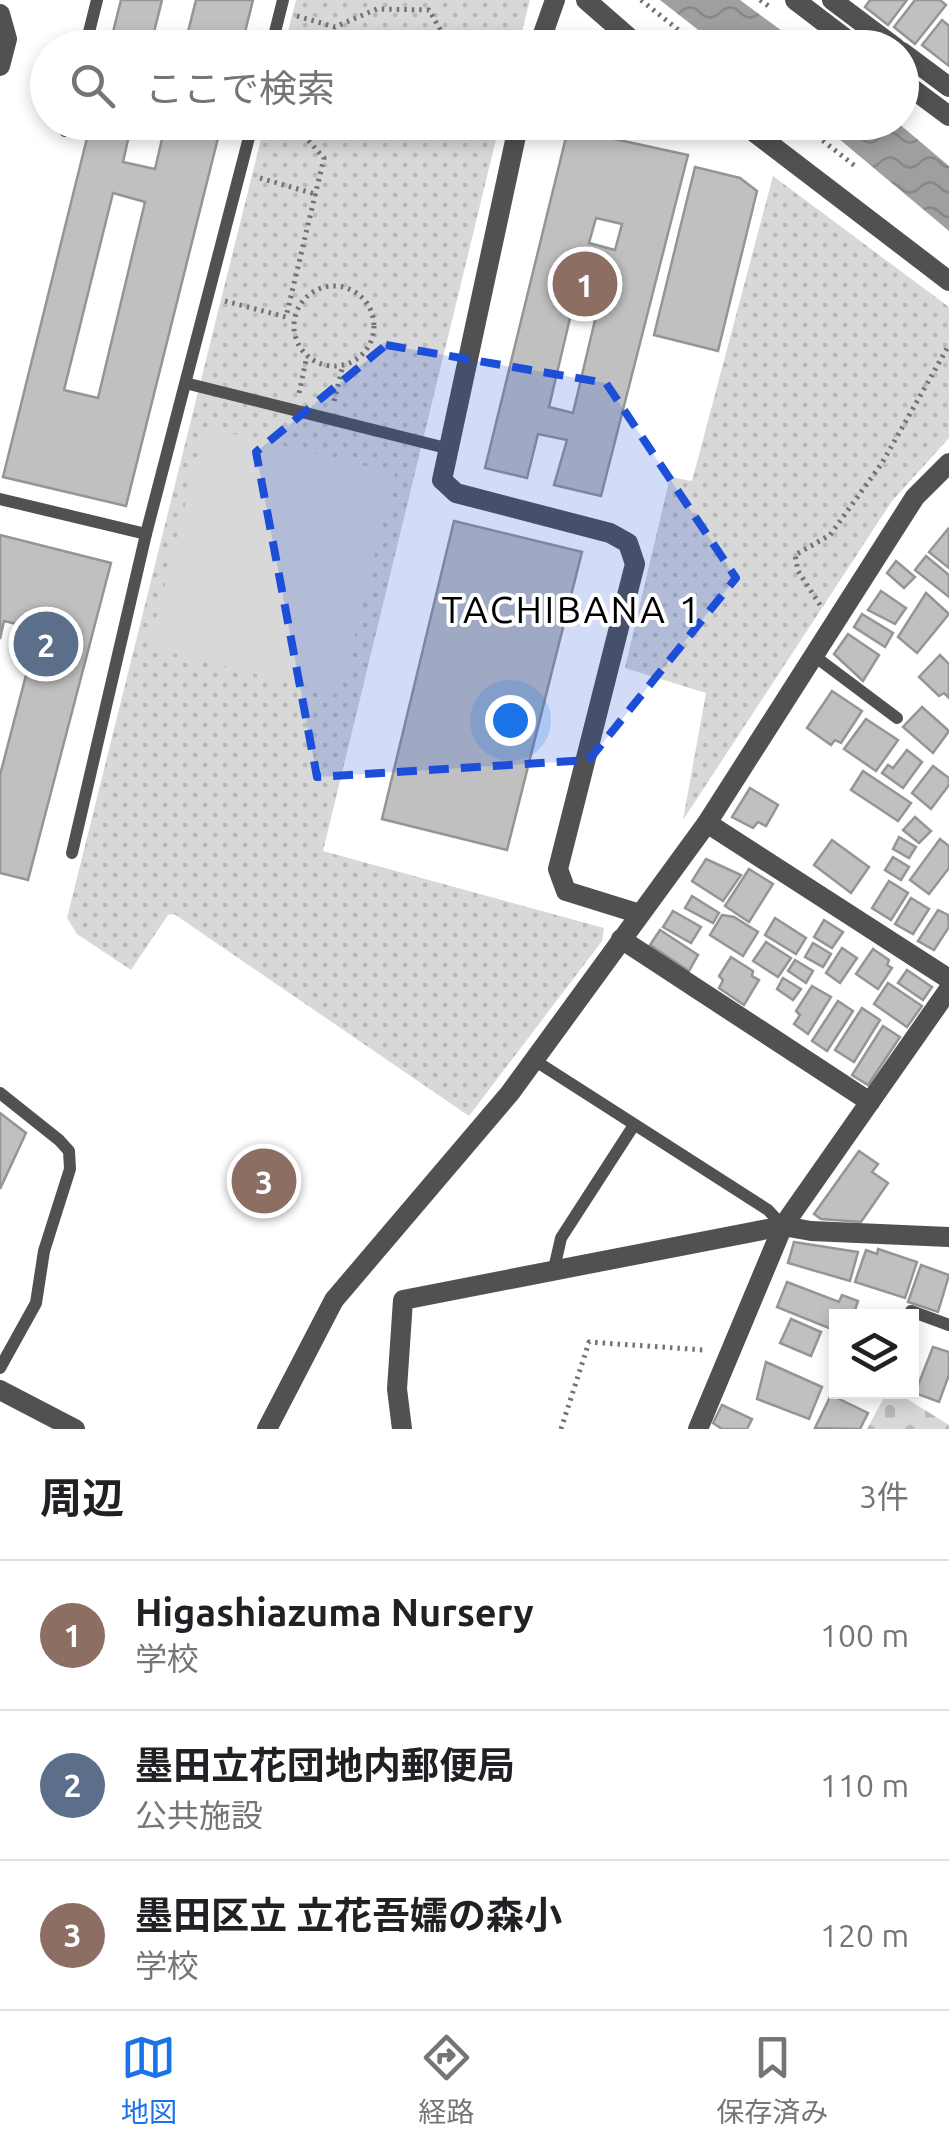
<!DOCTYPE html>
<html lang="ja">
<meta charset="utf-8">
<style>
:root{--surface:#fff;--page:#f6f6f6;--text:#202124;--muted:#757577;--line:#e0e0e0;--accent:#1a73e8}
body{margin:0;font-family:Ubuntu,"Noto Sans JP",sans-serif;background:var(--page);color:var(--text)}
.controls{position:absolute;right:30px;bottom:30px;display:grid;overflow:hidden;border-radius:0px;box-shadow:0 5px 15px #0003}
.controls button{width:90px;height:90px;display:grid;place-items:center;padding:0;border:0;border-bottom:2px solid var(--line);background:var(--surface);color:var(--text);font:50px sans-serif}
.you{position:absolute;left:510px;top:720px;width:35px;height:35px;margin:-25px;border:8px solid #fff;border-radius:50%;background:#1a73e8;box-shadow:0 0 0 15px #1a73e833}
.badge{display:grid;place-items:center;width:65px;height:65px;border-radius:50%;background:var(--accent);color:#fff;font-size:32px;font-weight:700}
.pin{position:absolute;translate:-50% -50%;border:5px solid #fff;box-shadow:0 2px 10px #0006}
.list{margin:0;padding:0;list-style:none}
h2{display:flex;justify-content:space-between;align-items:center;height:130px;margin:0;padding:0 40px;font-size:42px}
h2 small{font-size:32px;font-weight:400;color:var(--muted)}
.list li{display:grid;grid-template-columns:65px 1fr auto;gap:30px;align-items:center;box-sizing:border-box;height:150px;padding:0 40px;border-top:2px solid var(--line)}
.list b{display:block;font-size:38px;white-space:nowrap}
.list p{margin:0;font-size:32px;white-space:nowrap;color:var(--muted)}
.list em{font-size:32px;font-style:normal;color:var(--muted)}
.icon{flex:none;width:55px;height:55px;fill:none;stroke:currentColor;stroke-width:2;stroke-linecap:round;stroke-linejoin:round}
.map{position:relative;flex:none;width:949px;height:1429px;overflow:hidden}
.search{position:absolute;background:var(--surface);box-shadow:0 5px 15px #0003;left:30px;right:30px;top:30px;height:110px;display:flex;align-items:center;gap:25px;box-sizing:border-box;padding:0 35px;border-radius:55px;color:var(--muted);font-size:38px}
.sheet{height:580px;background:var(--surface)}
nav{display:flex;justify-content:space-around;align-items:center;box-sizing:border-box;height:140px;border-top:2px solid var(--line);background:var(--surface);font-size:28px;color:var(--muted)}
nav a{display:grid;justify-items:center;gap:5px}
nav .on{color:var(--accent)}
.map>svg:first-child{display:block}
.cemetery{fill:url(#cemetery-stones)}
.park{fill:url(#park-dots)}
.garden{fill:#d8d8d8}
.water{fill:url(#water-waves)}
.building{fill:#c0c0c0;stroke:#959595;stroke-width:2.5;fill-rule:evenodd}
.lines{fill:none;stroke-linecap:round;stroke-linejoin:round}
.path{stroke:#737373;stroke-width:5;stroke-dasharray:2.5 5;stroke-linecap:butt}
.service{stroke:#515151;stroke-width:12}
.minor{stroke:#515151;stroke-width:20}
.tertiary{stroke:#515151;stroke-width:20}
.marked{fill:#1d4ed8;fill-opacity:0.2;stroke:#1d4ed8;stroke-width:8;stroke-dasharray:20 12;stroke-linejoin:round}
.labels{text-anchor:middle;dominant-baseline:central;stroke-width:8;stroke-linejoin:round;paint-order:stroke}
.neighbourhood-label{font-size:38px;letter-spacing:2.5px;fill:#000;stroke:#fff}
</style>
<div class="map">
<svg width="949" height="1429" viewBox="0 0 949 1429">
<defs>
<pattern id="cemetery-stones" width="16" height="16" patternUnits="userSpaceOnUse" patternTransform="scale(2.5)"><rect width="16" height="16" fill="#d8d8d8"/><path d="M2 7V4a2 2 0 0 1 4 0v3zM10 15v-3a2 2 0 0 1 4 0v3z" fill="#b8b8b8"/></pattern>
<pattern id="park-dots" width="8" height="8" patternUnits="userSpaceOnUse" patternTransform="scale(2.5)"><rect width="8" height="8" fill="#d8d8d8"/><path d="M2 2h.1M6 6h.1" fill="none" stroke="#b8b8b8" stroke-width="1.8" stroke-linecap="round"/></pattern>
<pattern id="water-waves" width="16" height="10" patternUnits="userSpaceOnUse" patternTransform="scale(2.5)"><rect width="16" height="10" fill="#9f9f9f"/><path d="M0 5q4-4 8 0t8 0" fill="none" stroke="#878787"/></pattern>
</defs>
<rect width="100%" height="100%" fill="#fff"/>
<path class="cemetery" d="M 887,1392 L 896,1392 L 949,1425 L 949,1429 L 867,1429 Z"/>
<g class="park">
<path d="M 296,0 L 530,0 L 518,47 L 284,47 Z"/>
<path d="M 265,123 L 500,123 L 323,851 L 604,928 L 602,941 L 469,1116 L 174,914 L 168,915 L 131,970 L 77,934 L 67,918 Z"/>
<path d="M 773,176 L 949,307 L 949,438 L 892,501 L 683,820 L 706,693 L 625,668 L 670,477 L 692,481 Z"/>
</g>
<path class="garden" d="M 205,427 L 395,473 L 340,695 L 149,647 Z"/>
<g class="water">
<path d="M 660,0 L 740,0 L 804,47 L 720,47 Z"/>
<path d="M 820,123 L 898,123 L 949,166 L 949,231 Z"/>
</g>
<g class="building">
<path d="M 121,0 L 162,0 L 150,48 L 109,48 Z"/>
<path d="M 196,0 L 253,0 L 241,48 L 184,48 Z"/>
<path d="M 870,0 L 907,0 L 888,25 L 865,7 Z"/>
<path d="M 915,0 L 940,0 L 946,5 L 915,44 L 894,27 Z"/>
<path d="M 942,20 L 949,26 L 949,66 L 922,45 Z"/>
<path d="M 91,122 L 132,122 L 123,162 L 155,169 L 166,122 L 222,122 L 126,506 L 3,477 ZM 113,193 L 145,202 L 98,398 L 64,390 Z"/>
<path d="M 568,129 L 688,155 L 601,496 L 554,485 L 567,440 L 538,434 L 527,478 L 485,468 ZM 596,218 L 622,224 L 615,250 L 589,243 ZM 571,314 L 595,320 L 573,413 L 549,407 Z"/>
<path d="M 695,167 L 740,178 L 757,191 L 718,351 L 654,335 Z"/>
<path d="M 454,521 L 582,552 L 507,850 L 382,819 Z"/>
<path d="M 948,529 L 949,531 L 949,568 L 929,552 Z"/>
<path d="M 0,535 L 111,563 L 28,880 L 0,873 L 0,775 L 38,629 L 4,621 L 0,639 Z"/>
<path d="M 926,556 L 949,575 L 949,597 L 915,570 Z"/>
<path d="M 896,561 L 915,577 L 904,588 L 887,573 Z"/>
<path d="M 881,591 L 906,608 L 895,624 L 868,610 Z"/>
<path d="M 926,593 L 949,614 L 917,653 L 898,637 Z"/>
<path d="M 862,614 L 893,633 L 885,647 L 854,627 Z"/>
<path d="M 848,634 L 879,655 L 863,681 L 834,654 Z"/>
<path d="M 940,655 L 949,664 L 949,698 L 944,693 L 939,696 L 919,677 Z"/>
<path d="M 832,691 L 862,711 L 841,743 L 835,740 L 831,745 L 807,728 Z"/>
<path d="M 922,707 L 949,731 L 933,753 L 903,727 Z"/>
<path d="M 866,719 L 898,740 L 876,771 L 844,749 Z"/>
<path d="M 907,750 L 922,762 L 903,788 L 882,773 L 888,765 L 893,768 Z"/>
<path d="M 933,766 L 949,778 L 949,785 L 931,809 L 912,793 Z"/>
<path d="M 863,771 L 911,803 L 898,821 L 851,790 Z"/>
<path d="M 750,788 L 778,805 L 766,826 L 758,822 L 753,828 L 732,817 Z"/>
<path d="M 915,817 L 931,831 L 919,843 L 903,830 Z"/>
<path d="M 899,837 L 916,847 L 909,858 L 893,849 Z"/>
<path d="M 940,839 L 949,846 L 949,868 L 929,894 L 910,880 Z"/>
<path d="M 832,840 L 869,867 L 851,893 L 814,865 Z"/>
<path d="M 893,857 L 909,867 L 901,880 L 885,870 Z"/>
<path d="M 706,859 L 741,875 L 723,901 L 692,881 Z"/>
<path d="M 749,869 L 773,884 L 749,922 L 725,906 Z"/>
<path d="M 889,881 L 908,893 L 891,920 L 872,908 Z"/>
<path d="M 692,896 L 719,913 L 713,923 L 685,908 Z"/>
<path d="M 911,898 L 929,909 L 913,934 L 895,924 Z"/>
<path d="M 938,910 L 948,915 L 949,927 L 934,950 L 918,941 Z"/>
<path d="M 673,911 L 701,927 L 691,943 L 663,927 Z"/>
<path d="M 722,915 L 734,917 L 758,932 L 743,956 L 710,935 Z"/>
<path d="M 775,918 L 806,938 L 796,954 L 765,935 Z"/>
<path d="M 824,920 L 843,932 L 832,948 L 814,937 Z"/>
<path d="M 660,930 L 698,955 L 689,971 L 650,945 Z"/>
<path d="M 766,942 L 791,958 L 778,977 L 753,961 Z"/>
<path d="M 813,943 L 831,954 L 823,967 L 805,957 Z"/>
<path d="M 842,948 L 857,958 L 840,983 L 826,973 Z"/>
<path d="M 873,949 L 889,960 L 887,965 L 892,968 L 878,989 L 856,974 Z"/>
<path d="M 731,957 L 753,971 L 752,976 L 759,980 L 744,1005 L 719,988 L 723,980 L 719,976 Z"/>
<path d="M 795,960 L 813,971 L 806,983 L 788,971 Z"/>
<path d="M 907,970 L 932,987 L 923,1000 L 898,983 Z"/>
<path d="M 783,978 L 801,989 L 793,1000 L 777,989 Z"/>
<path d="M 888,983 L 922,1006 L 907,1027 L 874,1004 Z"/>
<path d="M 812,986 L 831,997 L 808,1034 L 794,1024 L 800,1015 L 796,1011 Z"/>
<path d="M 838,1001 L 853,1011 L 827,1051 L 812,1041 Z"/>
<path d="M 862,1008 L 880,1020 L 854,1062 L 835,1050 Z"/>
<path d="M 883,1026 L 900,1037 L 868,1085 L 852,1075 Z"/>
<path d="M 0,1113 L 26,1133 L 0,1189 Z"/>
<path d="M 859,1151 L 878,1164 L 872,1172 L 888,1183 L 861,1222 L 821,1219 L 814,1214 Z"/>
<path d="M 794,1242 L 858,1252 L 850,1281 L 788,1263 Z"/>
<path d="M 878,1249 L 917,1262 L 905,1298 L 855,1282 L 866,1250 L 877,1254 Z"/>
<path d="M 921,1265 L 949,1275 L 938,1312 L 908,1302 Z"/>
<path d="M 787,1282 L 839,1302 L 842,1295 L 858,1301 L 855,1310 L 861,1312 L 859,1316 L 836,1316 L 836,1331 L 777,1307 Z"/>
<path d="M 791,1319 L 821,1332 L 811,1356 L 780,1343 Z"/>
<path d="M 933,1347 L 949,1352 L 949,1375 L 939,1402 L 915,1393 Z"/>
<path d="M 766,1362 L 822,1387 L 809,1419 L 757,1399 Z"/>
<path d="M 831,1395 L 868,1413 L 860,1429 L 815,1428 Z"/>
<path d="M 722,1405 L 752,1419 L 747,1429 L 722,1429 L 713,1423 Z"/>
</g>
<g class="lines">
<g class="path">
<path d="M 641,0 L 701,48"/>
<path d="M 760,0 L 770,7"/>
<path d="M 297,16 L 335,27 L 377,9 L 429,10 L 451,48"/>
<path d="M 660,32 L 681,48"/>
<path d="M 330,48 L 335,27"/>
<path d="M 382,122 L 386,129 L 400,122"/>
<path d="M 799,122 L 855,166"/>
<path d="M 260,178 L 315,194"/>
<circle cx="334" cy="326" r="40"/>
<path d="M 225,301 L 286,317 L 324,158 L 308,140 L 312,122"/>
<path d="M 299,393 L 307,356"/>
<path d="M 334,401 L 343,365"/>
<path d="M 820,605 L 798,571 L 795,555 L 830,535 L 882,463 L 949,345"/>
<path d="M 561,1429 L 589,1342 L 704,1350"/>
</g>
<g class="service">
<path d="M 85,48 L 97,0"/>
<path d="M 271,48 L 283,0"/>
<path d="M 65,131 L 68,122"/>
<path d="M 189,384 L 446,448"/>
<path d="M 0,499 L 146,534"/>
<path d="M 813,655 L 897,718"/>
<path d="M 72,853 L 146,534 L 253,122"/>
<path d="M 534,1060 L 768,1210 L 783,1226"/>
<path d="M 0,1093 L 59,1140 L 69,1151 L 70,1169 L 44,1251 L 36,1303 L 0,1368"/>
<path d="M 553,1273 L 561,1238 L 634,1125"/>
<path d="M 911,1311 L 949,1325"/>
</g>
<g class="minor">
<path d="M 586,0 L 641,48"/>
<path d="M 795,0 L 858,48"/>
<path d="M 832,0 L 896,48"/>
<path d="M 0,14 L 7,39 L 0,66"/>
<path d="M 538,48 L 555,0"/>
<path d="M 902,52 L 949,87"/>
<path d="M 902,81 L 949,116"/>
<path d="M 519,122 L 442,480 L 456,493 L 610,533 L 628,543 L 635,564 L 558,869 L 566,891 L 640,914"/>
<path d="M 741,122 L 949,281"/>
<path d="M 707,823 L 949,979"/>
<path d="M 621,939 L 870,1102"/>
<path d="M 267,1429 L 334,1300 L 510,1093 L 707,823 L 915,497 L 949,463"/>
<path d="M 402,1429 L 397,1389 L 403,1300 L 783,1226 L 811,1231 L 949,1237"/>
<path d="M 698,1429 L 783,1226 L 949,989"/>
</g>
<path class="tertiary" d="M 0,1390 L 75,1429"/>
</g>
<path class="marked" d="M 386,345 L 606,383 L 736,578 L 589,760 L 317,777 L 256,452 Z"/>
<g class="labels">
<g class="neighbourhood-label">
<text x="572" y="609">TACHIBANA 1</text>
</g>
</g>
</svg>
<div class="controls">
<button><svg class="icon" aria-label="layers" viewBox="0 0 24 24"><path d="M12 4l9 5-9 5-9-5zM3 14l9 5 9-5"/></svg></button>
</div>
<div class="you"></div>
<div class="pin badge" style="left:585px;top:284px;background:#8d6e63">1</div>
<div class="pin badge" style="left:46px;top:644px;background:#5c6f8a">2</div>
<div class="pin badge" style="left:264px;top:1181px;background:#8d6e63">3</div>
<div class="search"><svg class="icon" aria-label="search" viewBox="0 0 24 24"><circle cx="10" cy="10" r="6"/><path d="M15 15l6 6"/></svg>ここで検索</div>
</div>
<section class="sheet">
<h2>周辺<small>3件</small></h2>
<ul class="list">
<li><span class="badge" style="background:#8d6e63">1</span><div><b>Higashiazuma Nursery</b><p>学校</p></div><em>100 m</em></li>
<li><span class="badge" style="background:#5c6f8a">2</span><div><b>墨田立花団地内郵便局</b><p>公共施設</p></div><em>110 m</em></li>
<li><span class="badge" style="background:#8d6e63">3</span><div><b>墨田区立 立花吾嬬の森小</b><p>学校</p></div><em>120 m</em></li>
</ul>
</section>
<nav>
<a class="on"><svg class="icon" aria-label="map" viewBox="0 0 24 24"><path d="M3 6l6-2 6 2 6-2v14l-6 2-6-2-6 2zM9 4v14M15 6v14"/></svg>地図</a>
<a><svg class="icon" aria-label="directions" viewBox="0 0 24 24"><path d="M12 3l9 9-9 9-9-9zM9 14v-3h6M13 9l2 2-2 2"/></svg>経路</a>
<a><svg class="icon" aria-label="saved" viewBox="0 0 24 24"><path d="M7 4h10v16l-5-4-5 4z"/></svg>保存済み</a>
</nav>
